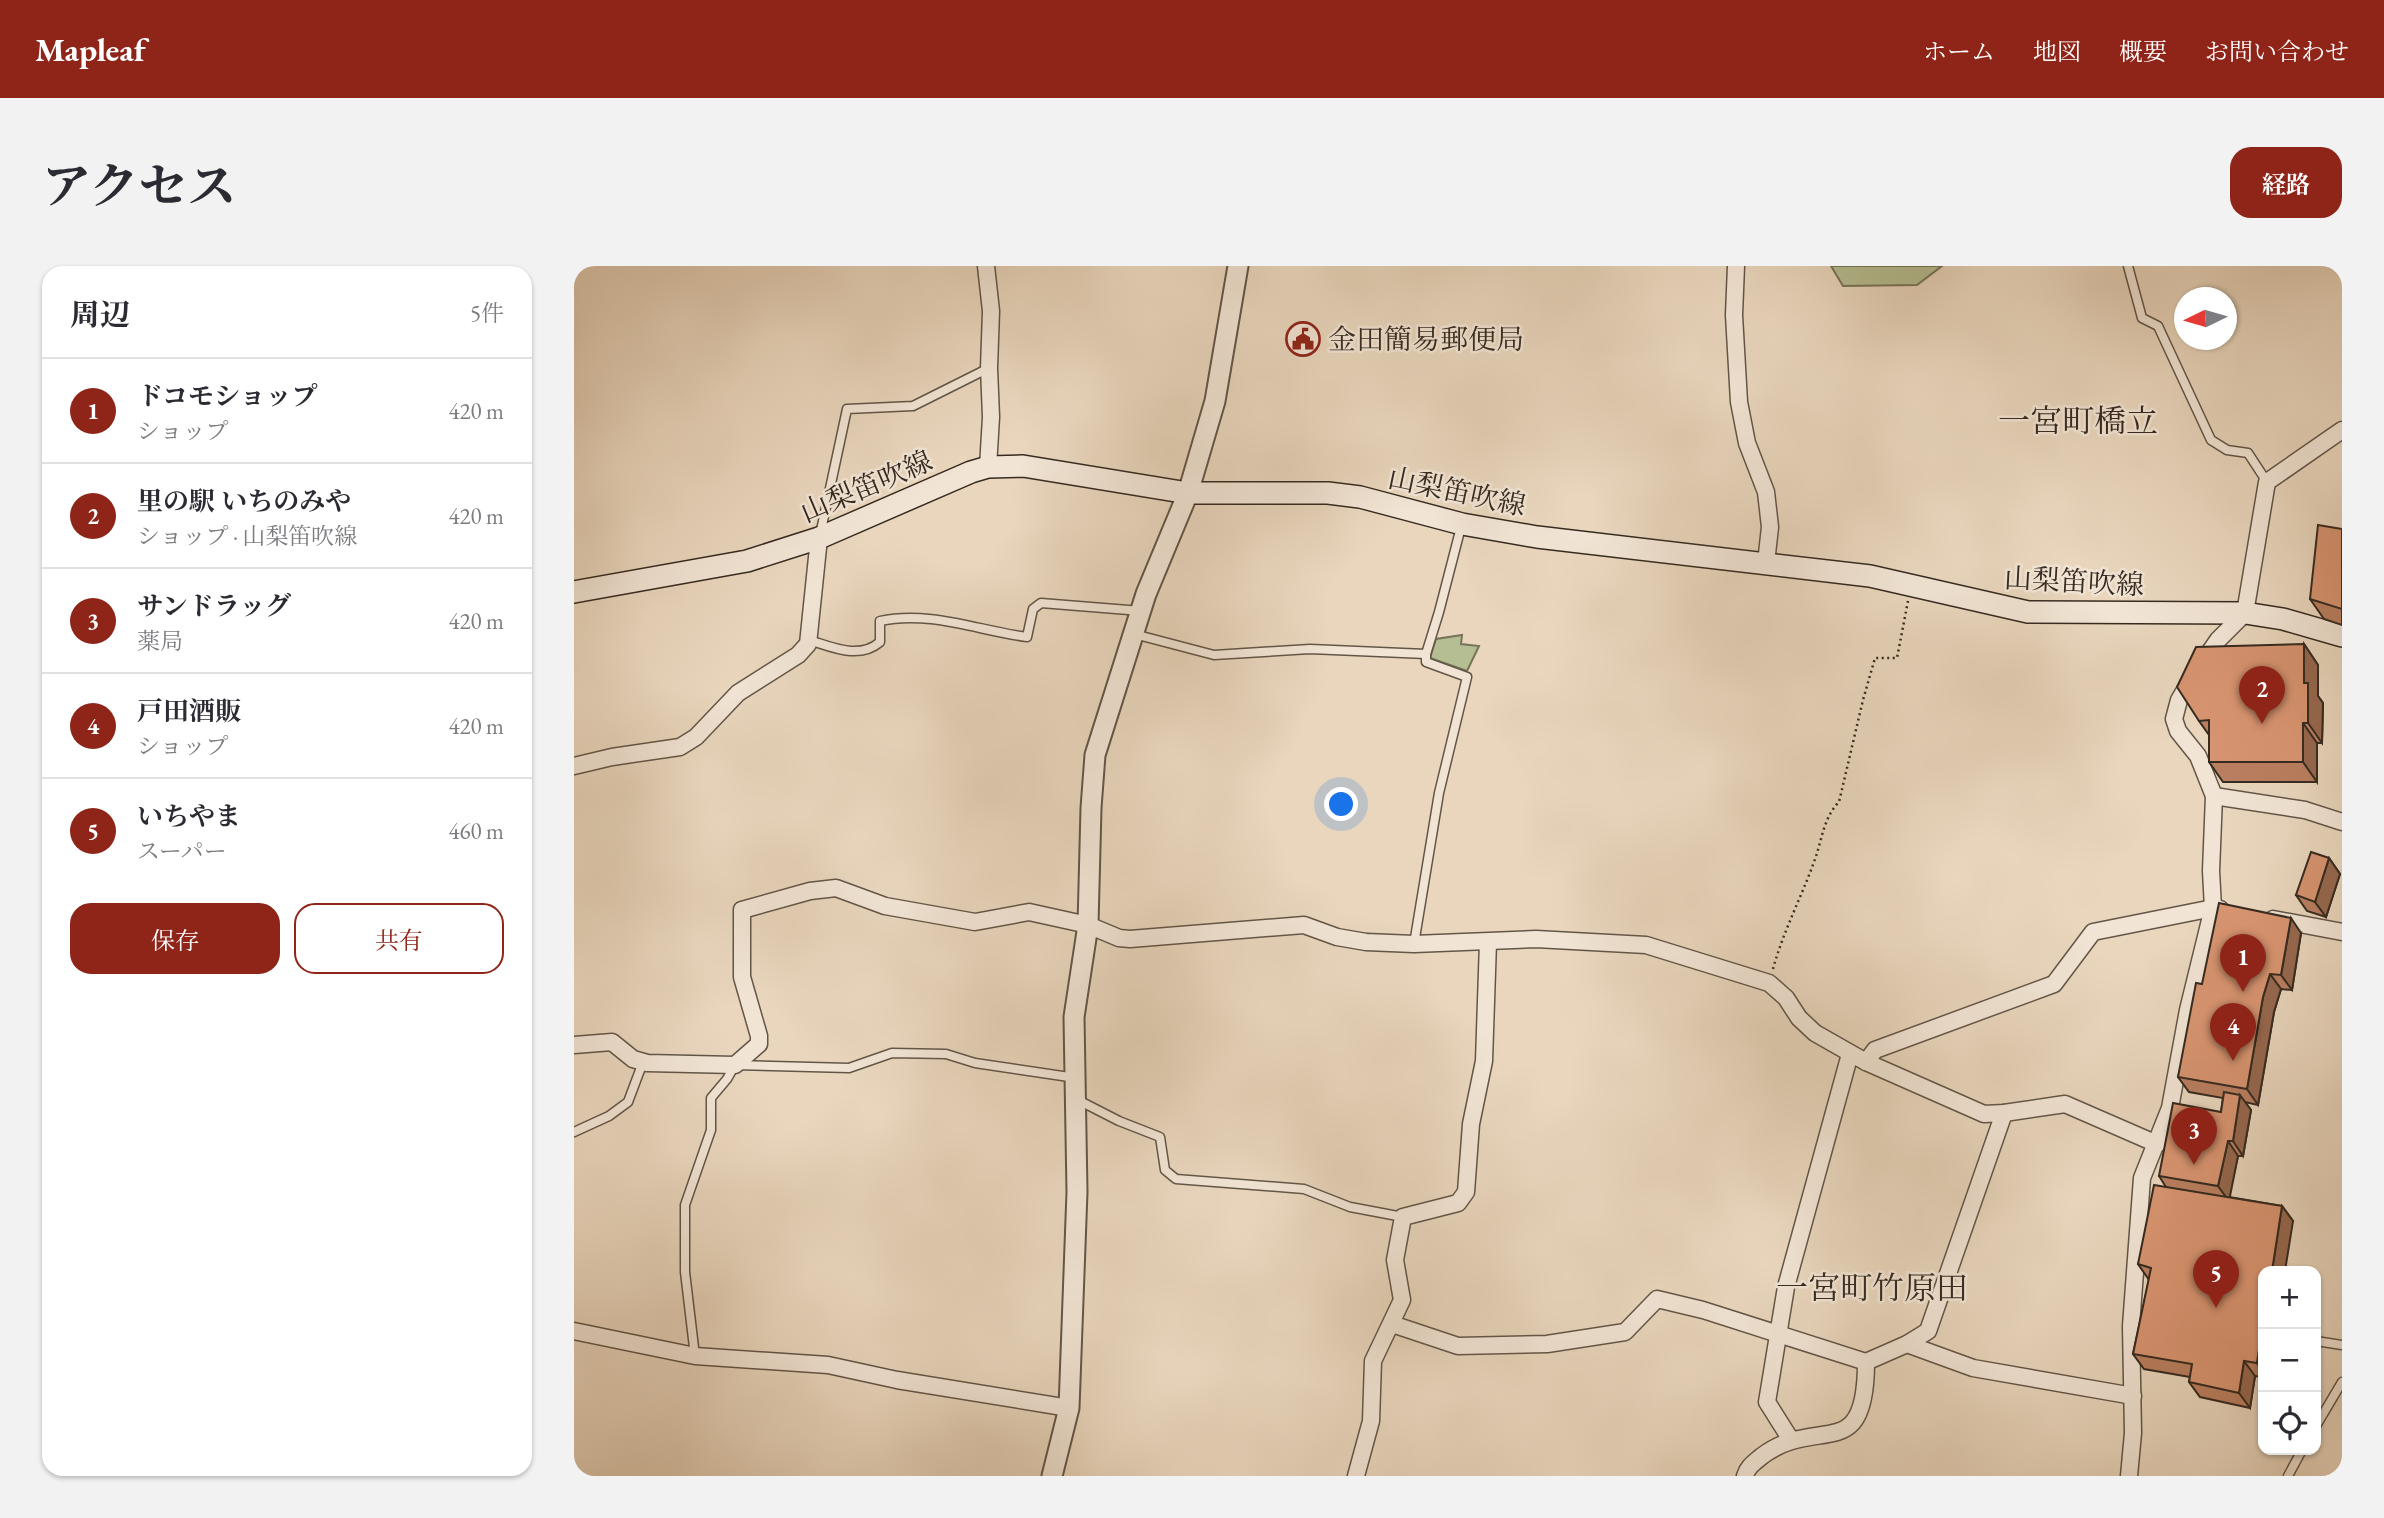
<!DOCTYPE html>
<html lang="ja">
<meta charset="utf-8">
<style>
:root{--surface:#fff;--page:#f2f2f3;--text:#2b2b33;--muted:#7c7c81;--line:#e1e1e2;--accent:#8f2418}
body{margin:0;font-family:"EB Garamond","Noto Serif JP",serif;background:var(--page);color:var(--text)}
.controls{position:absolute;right:21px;bottom:21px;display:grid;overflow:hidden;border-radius:14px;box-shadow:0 2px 5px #0004}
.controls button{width:63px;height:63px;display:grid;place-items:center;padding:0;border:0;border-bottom:2px solid var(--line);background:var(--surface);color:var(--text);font:35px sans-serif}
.compass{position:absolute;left:1600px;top:21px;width:63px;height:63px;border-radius:50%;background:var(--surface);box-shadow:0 2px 5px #0004;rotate:265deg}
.you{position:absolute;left:768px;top:539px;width:24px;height:24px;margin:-18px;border:5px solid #fff;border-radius:50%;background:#1a73e8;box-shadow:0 0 0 10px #1a73e833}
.badge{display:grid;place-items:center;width:46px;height:46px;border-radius:50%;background:var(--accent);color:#fff;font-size:23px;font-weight:700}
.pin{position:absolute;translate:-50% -58px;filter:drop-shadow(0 2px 4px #0008)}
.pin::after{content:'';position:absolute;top:37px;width:24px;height:21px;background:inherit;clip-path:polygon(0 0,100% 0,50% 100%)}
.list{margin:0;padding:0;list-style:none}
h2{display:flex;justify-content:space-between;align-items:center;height:91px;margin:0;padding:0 28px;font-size:30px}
h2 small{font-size:23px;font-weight:400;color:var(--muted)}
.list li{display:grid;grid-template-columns:46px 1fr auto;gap:21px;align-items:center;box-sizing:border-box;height:105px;padding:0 28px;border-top:2px solid var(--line)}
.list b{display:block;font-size:26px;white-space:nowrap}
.list p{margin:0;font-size:23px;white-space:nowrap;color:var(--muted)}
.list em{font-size:23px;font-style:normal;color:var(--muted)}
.actions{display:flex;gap:14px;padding:21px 28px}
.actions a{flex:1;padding:16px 0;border:2px solid var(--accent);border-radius:21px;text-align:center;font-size:24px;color:var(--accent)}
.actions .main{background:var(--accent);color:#fff}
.icon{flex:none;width:38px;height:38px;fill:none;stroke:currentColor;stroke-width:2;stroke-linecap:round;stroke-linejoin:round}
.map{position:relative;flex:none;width:1768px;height:1210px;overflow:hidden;border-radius:21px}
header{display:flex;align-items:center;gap:42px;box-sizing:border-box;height:98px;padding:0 35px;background:var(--accent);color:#fff}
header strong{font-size:33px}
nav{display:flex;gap:38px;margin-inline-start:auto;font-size:24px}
.intro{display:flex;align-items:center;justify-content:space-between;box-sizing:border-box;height:168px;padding:0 42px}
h1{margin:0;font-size:49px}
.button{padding:18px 32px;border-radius:21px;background:var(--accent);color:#fff;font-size:24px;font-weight:700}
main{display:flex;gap:42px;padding:0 42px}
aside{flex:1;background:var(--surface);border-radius:21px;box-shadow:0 2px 5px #0004}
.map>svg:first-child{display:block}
.green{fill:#b5be92;stroke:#76745a;stroke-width:2}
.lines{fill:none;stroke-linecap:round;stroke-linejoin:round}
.service-casing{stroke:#635648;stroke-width:11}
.minor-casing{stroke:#635648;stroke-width:19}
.tertiary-casing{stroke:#635648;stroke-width:23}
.secondary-casing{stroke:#362b21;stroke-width:24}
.path{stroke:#362b21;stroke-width:2.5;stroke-dasharray:2 3.5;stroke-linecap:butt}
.service{stroke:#f1e4d4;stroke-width:8}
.minor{stroke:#f1e4d4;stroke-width:16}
.tertiary{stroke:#f1e4d4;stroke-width:19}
.secondary{stroke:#f1e4d4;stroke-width:21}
.wall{fill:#b97f60;stroke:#362b21;stroke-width:2}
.shaded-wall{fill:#96684e;stroke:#362b21;stroke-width:2}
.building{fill:#d79470;stroke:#362b21;stroke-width:2}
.labels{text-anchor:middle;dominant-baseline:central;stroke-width:5;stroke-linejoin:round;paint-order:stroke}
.poi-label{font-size:28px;fill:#362b21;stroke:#f1e4d4;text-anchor:start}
.street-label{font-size:28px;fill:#362b21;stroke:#f1e4d4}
.quarter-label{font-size:32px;fill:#362b21;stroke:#f1e4d4}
</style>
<header>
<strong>Mapleaf</strong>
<nav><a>ホーム</a><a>地図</a><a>概要</a><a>お問い合わせ</a></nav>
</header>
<div class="intro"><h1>アクセス</h1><a class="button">経路</a></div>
<main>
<aside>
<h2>周辺<small>5件</small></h2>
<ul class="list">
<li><span class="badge">1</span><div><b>ドコモショップ</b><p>ショップ</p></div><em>420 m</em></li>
<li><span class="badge">2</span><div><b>里の駅 いちのみや</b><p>ショップ · 山梨笛吹線</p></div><em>420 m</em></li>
<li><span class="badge">3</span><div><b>サンドラッグ</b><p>薬局</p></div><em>420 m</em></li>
<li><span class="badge">4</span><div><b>戸田酒販</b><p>ショップ</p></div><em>420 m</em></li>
<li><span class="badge">5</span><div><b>いちやま</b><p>スーパー</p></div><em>460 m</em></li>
</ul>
<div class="actions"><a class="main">保存</a><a>共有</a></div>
</aside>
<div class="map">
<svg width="1768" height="1210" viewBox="0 0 1768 1210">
<rect width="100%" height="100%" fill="#e9d6bd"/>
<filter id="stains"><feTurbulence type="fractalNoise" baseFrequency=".00286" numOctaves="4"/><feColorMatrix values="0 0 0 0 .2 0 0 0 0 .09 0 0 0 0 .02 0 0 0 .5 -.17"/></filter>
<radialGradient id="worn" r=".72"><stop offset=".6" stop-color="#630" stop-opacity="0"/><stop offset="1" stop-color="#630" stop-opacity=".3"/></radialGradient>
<g class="green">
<path d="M 1257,0 L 1368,0 L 1343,19 L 1269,20 Z"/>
<path d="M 888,369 L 887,378 L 905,380 L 893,405 L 856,392 L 862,373 Z"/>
</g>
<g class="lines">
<g class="service-casing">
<g id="service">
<path d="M 1554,0 L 1568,52 L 1584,60 L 1637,174 L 1653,184 L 1674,187 L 1693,216"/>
<path d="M 246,269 L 273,143 L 339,140 L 415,102"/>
<path d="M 560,368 L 640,389 L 736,383 L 852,388"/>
<path d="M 235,374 C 258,381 285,394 306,376 L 306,355 C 355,344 406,365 453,371 L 459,343 L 467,337 L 567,345"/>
<path d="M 840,678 L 865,527 L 893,411 L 852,396 L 852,388 L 865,346 L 887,261"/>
<path d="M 502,833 L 545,855 L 586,871 L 591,904 L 602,913 L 730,923 L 776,941 L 829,951"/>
<path d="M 0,866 L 35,850 L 54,836 L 69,796"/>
<path d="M 1742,1075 L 1768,1079"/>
<path d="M 121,1090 L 111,1006 L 111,939 L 137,864 L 137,832 L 153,813 L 161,799 L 275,802 L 318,787 L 372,788 L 401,797 L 502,812"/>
<path d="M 1742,1160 L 1768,1116"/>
<path d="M 1714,1210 L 1728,1184"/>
</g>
</g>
<g class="minor-casing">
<g id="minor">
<path d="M 412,0 L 417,45 L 415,102 L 417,151 L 414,201"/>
<path d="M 1162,0 L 1160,49 L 1165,136 L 1173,177 L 1192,226 L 1196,261 L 1192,297"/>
<path d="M 0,500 L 38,491 L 106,481 L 122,471 L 164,427 L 224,389 L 234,378 L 245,272"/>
<path d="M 1640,530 L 1731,544 L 1768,556"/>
<path d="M 1699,653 L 1768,666"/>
<path d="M 0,779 L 38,776 L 59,793 L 73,797 L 161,799 L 185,778 L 185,770 L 168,711 L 168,644 L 236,625 L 262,622 L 311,640 L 401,656 L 455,646 L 514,659 L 545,672 L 556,673 L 730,659 L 763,671 L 792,676 L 840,678 L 962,673 L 1072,679 L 1195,717 L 1212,732 L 1225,752 L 1241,767 L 1292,796 L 1410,848 L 1430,847 L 1491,838 L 1583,878"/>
<path d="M 1292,796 L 1301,784 L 1480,718 L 1519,666 L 1639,642 L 1646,643"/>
<path d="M 818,1058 L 884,1080 L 973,1078 L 1051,1066 L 1083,1033 L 1129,1044 L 1292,1096 L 1333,1078 L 1354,1065 L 1430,847"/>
<path d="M 0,1065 L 121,1090 L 254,1099 L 323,1114 L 495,1142"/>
<path d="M 1333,1078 L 1399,1102 L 1559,1130"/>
<path d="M 1217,1174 L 1193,1136 L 1212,1021 L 1276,788"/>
<path d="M 782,1210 L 797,1155 L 799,1095 L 828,1034 L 821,994 L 829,951 L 884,937 L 892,926 L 897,858 L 910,795 L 914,676"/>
<path d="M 1171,1210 C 1174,1200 1180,1197 1188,1190 C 1244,1148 1292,1201 1292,1096"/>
<path d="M 1555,1210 L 1559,1167 L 1557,1060 L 1568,912 L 1596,842 L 1614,744 L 1639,642 L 1637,605 L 1640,530 L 1624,490 L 1604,465 L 1600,453 L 1605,434 L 1621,407 L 1644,374 L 1671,347 L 1693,216 L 1768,164"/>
</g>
</g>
<g class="tertiary-casing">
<path id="tertiary" d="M 478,1210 L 495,1142 L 503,926 L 500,751 L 514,659 L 517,542 L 521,489 L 572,328 L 614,227 L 641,135 L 664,0"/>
</g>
<g class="secondary-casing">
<path id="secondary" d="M 0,326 L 173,295 L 245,272 L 397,206 L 414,201 L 449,200 L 614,227 L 754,227 L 786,231 L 888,258 L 963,271 L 1296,310 L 1454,346 L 1671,347 L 1709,353 L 1768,370"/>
</g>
<path class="path" d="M 1199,703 C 1209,666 1227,632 1240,596 C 1248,575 1249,552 1265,536 L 1289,434 L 1301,392 L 1323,392 L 1334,335"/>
<use href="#service" class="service"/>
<use href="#minor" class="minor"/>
<use href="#tertiary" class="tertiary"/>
<use href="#secondary" class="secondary"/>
</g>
<g class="wall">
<path d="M 1768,263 L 1768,359 L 1750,353 L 1736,333 Z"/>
<path d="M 1730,378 L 1744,399 L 1744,430 L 1749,437 L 1748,477 L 1743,477 L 1743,516 L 1649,516 L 1635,496 L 1635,469 L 1625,455 Z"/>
<path d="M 1755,592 L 1766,608 L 1752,651 L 1733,645 L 1722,629 Z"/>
<path d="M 1727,667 L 1718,724 L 1707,723 L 1700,746 L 1684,839 L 1671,836 L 1677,844 L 1669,890 L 1664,890 L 1655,931 L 1708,940 L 1719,955 L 1689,1005 L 1689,1111 L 1681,1110 L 1676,1142 L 1626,1131 L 1615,1116 L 1616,1111 L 1570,1103 L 1559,1088 L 1575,1014 L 1564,998 L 1592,921 L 1585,910 L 1647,846 L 1649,832 L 1615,826 L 1604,811 L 1628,718 Z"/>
</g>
<g class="shaded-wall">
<path d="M 1730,378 L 1744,399 L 1744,430 L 1749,437 L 1748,477 L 1734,457 L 1730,417 Z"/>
<path d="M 1729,457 L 1743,477 L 1743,516 L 1729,496 Z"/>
<path d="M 1755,592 L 1766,608 L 1752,651 L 1741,636 Z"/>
<path d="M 1717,652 L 1727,667 L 1718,724 L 1707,709 Z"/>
<path d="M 1696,708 L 1707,723 L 1700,746 L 1684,839 L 1673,823 L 1689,731 Z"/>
<path d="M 1666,829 L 1677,844 L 1669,890 L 1659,875 Z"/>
<path d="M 1654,875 L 1664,890 L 1655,935 L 1644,920 Z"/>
<path d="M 1708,940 L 1719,955 L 1711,1005 L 1698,1005 Z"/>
<path d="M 1689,1057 L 1689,1106 L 1683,1097 Z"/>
<path d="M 1670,1095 L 1681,1110 L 1676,1142 L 1665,1127 Z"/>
</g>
<g class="building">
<path d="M 1744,259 L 1768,263 L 1768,343 L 1736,333 Z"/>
<path d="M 1730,378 L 1730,417 L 1734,417 L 1734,457 L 1729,457 L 1729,496 L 1635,496 L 1635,454 L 1625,455 L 1603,421 L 1622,381 Z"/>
<path d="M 1737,586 L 1755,592 L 1741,636 L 1722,629 Z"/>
<path d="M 1645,637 L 1717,652 L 1707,709 L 1696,708 L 1689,731 L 1673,823 L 1604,811 L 1622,717 L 1628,718 Z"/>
<path d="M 1650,826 L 1666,829 L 1659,875 L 1654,875 L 1644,920 L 1585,910 L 1599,837 L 1647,846 Z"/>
<path d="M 1580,919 L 1708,940 L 1698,1005 L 1689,1005 L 1689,1057 L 1683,1097 L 1670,1095 L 1665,1127 L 1615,1116 L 1618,1098 L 1559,1088 L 1577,1002 L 1564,998 Z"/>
</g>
<defs>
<g id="civic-ring" transform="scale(1.75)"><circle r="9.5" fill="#f1e4d4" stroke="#8f2418" stroke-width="1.5"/><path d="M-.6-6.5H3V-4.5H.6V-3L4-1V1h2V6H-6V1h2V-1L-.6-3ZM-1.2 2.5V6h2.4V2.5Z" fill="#8f2418"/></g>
</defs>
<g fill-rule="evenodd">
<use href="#civic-ring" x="729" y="73"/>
</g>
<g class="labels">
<g class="poi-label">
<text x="754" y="73">金田簡易郵便局</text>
</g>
<g class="street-label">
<text transform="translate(292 220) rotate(-23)">山梨笛吹線</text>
<text transform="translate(883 225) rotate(12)">山梨笛吹線</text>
<text transform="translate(1500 315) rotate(3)">山梨笛吹線</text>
</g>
<g class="quarter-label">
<text x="1504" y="155">一宮町橋立</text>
<text x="1298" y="1022">一宮町竹原田</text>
</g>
</g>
<rect width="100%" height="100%" filter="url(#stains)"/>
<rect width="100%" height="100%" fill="url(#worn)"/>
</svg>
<div class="controls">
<button>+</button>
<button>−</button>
<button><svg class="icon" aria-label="locate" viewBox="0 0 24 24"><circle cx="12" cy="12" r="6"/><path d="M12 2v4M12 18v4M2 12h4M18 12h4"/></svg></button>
</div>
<svg class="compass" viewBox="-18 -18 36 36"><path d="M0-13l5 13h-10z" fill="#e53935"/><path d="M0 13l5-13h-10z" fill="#7c7c81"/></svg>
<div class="you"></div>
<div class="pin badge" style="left:1669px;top:726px">1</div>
<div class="pin badge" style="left:1688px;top:458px">2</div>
<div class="pin badge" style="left:1620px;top:899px">3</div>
<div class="pin badge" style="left:1659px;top:795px">4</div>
<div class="pin badge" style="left:1642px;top:1042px">5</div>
</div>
</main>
